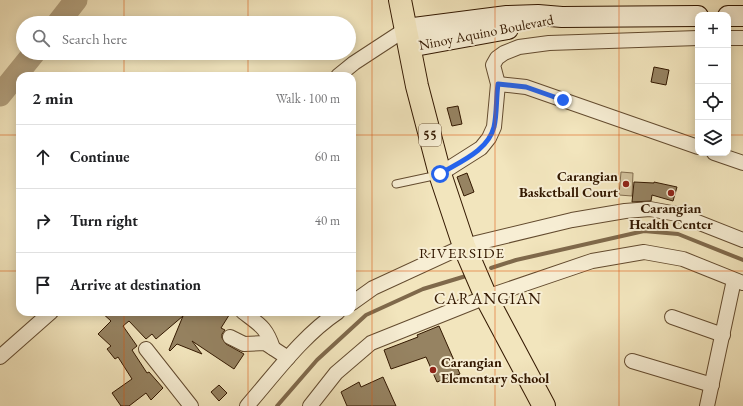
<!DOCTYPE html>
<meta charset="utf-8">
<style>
:root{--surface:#fff;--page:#f2f2f2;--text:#202124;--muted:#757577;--line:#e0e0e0}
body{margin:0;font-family:"EB Garamond",serif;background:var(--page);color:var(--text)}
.controls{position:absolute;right:12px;top:12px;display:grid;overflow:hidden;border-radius:8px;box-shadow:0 2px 10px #0003}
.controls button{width:36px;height:36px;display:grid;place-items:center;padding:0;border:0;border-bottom:1px solid var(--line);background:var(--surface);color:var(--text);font:20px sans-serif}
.stop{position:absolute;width:12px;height:12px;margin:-9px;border:3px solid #2563eb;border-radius:50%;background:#fff}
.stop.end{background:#2563eb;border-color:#fff;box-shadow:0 1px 4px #0008}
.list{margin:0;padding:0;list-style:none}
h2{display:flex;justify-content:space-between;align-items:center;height:52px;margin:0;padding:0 16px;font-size:17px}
h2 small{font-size:13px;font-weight:400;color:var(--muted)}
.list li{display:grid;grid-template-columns:26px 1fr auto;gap:12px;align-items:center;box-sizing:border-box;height:64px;padding:0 16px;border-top:1px solid var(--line)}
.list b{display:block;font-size:15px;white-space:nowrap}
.list em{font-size:13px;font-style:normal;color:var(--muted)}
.icon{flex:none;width:22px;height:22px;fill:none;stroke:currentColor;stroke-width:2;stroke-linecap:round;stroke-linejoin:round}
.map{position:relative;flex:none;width:743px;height:406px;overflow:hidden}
.search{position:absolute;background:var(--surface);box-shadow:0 2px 10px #0003;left:16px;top:16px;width:340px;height:44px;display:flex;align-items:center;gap:10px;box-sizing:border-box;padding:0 14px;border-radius:22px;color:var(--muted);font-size:15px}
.panel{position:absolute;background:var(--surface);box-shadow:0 2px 10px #0003;left:16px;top:72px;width:340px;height:244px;border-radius:12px}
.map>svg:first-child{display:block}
.green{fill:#d2c29d;stroke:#826d4e}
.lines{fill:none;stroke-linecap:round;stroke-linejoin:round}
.stream{stroke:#7f694b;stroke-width:4}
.river{stroke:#b19f7d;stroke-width:23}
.building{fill:#968362;stroke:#331800}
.service-casing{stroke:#634b2f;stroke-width:9}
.minor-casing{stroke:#634b2f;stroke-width:16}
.secondary-casing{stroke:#331800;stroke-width:22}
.trunk-casing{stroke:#331800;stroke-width:24}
.service{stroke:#f7eed4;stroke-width:7}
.minor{stroke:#f7eed4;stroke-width:14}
.secondary{stroke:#f7eed4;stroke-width:20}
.trunk{stroke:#f2e5bd;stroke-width:22}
.route{stroke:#2563eb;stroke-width:5}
.grid{fill:none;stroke:#df560b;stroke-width:1;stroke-opacity:0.55}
.poi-dot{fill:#8f2418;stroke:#f7eed4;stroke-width:1.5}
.labels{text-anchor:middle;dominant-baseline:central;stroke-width:4;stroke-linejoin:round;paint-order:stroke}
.shield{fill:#f7eed4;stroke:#6e5840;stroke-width:1}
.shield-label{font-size:13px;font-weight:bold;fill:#331800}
.street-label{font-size:14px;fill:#331800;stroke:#f7eed4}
.poi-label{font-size:14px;font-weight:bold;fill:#331800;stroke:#f7eed4;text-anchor:end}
.neighbourhood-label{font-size:15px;letter-spacing:1px;fill:#331800;stroke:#f7eed4}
.quarter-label{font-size:16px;letter-spacing:1px;fill:#331800;stroke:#f7eed4}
</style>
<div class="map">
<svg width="743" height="406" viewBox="0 0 743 406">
<rect width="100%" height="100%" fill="#f2e5bd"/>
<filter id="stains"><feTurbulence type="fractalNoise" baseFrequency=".005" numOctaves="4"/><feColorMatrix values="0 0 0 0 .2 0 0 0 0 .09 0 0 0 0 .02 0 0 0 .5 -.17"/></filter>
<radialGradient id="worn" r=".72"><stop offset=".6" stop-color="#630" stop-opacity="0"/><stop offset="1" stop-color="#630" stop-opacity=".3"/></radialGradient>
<path class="green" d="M 621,172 L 633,173 L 632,196 L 619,195 Z"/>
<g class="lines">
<g class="stream">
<path d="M 491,268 L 516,260 L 644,231 L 678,234 L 743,260"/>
<path d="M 277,406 L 317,360 L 366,315 L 423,289 L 466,276"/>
</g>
<g class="river">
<path d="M 58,23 L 76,0"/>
<path d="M 0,95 L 34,53"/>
</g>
</g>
<g class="building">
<path d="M 654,67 L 669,70 L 666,85 L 651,82 Z"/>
<path d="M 458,106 L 462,124 L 452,126 L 447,108 Z"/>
<path d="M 467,173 L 474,192 L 464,196 L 457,177 Z"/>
<path d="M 634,182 L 654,183 L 654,182 L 677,187 L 673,201 L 652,195 L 651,201 L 632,202 Z"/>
<path d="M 101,312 L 231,312 L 221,328 L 225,330 L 222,334 L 222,338 L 226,344 L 244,354 L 234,369 L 192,341 L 202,354 L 177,344 L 170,351 L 169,350 L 183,316 L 156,339 L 152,334 L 146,339 L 129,321 L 123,326 L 137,346 L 132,350 L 147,373 L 149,372 L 163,388 L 151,400 L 146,393 L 129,406 L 121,406 L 112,393 L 132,379 L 118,357 L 115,359 L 107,349 L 111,346 L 98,334 L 111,321 Z"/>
<path d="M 439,326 L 460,374 L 437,382 L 426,357 L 391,369 L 384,350 L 418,337 L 417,335 Z"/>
<path d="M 383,377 L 396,406 L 347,406 L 341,392 L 359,382 L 361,387 Z"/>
<path d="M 219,385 L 227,393 L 219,401 L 211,392 Z"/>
</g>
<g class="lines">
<g class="service-casing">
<path id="service" d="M 396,184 L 438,175"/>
</g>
<g class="minor-casing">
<g id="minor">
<path d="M 728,38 L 743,38"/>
<path d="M 338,76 L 354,63 L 406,29"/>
<path d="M 498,84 L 526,87 L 698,147"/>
<path d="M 714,153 L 743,163"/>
<path d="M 440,174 L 481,148 L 489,138 L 494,127 L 498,84 L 493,65 L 497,58 L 504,53 L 519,47 L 549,43 L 698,38"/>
<path d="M 352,303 L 373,288 L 464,246 L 572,220 L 625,211 L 650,209 L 677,214 L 743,240"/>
<path d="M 243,312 C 260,325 266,327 273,348"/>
<path d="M 672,317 L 723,335"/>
<path d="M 230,337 L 244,344 L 265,343 L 288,358"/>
<path d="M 146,349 L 191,406"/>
<path d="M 0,357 L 51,312"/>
<path d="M 632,361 L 712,385"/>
<path d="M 247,406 C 275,374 302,336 338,312"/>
<path d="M 310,406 L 336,373 L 371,343 L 486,297 L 592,261 L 644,252 L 683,259 L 743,283"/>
<path d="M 707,406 L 734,280"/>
</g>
</g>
<g class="secondary-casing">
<g id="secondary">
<path d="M 728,16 L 743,16"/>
<path d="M 406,29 L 507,16 L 538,15 L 562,17 L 698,16"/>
<path d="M 409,47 L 508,29"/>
</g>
</g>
<g class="trunk-casing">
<path id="trunk" d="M 400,0 L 417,86 L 440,174 L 464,246 L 486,297 L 544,406"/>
</g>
<use href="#service" class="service"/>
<use href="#minor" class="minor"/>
<use href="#secondary" class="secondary"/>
<use href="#trunk" class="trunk"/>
</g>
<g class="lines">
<path class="route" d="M 440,174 C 459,162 488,151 494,127 C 497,114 496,98 498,84 L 526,87 L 563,100"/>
</g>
<path class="grid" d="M 124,0 L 124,23M 248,0 L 248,23M 372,0 L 372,406M 495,0 L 495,406M 619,0 L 619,406M 124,53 L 124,76M 248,53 L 248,76M 0,135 L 20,135M 352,135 L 698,135M 728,135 L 743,135M 0,271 L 20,271M 352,271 L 743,271M 124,312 L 124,406M 248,312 L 248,406"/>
<g class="poi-dot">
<circle cx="626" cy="184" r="4"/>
<circle cx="671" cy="193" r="4"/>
<circle cx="433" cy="370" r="4"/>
</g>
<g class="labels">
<rect class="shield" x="419" y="124" width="22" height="22" rx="3"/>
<g class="shield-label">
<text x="430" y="135">55</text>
</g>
<g class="street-label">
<text transform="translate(486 32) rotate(-11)">Ninoy Aquino Boulevard</text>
</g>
<g class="poi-label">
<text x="618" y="176">Carangian<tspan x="618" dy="16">Basketball Court</tspan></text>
<text x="671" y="208" text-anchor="middle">Carangian<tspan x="671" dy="16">Health Center</tspan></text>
<text x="441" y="362" text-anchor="start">Carangian<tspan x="441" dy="16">Elementary School</tspan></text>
</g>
<g class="neighbourhood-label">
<text x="462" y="252">RIVERSIDE</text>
</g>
<g class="quarter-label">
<text x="488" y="298">CARANGIAN</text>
</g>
</g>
<rect width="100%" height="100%" filter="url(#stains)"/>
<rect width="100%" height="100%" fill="url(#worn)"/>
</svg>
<div class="controls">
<button>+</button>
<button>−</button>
<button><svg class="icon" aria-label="locate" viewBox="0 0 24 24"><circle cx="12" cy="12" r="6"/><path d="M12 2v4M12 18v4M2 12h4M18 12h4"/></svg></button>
<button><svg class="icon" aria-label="layers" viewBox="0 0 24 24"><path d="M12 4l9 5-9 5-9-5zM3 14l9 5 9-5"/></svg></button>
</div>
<div class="stop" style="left:440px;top:174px"></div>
<div class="stop end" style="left:563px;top:100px"></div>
<div class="search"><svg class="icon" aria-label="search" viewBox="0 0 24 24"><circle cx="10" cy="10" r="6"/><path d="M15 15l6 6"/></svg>Search here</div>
<section class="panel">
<h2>2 min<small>Walk · 100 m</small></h2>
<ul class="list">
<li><svg class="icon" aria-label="ahead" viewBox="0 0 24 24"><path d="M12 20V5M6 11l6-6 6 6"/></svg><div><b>Continue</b></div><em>60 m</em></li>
<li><svg class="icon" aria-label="right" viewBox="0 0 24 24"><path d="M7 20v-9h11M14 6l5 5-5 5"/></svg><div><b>Turn right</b></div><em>40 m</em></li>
<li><svg class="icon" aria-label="arrive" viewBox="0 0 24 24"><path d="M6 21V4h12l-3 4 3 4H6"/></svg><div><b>Arrive at destination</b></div></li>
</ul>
</section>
</div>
